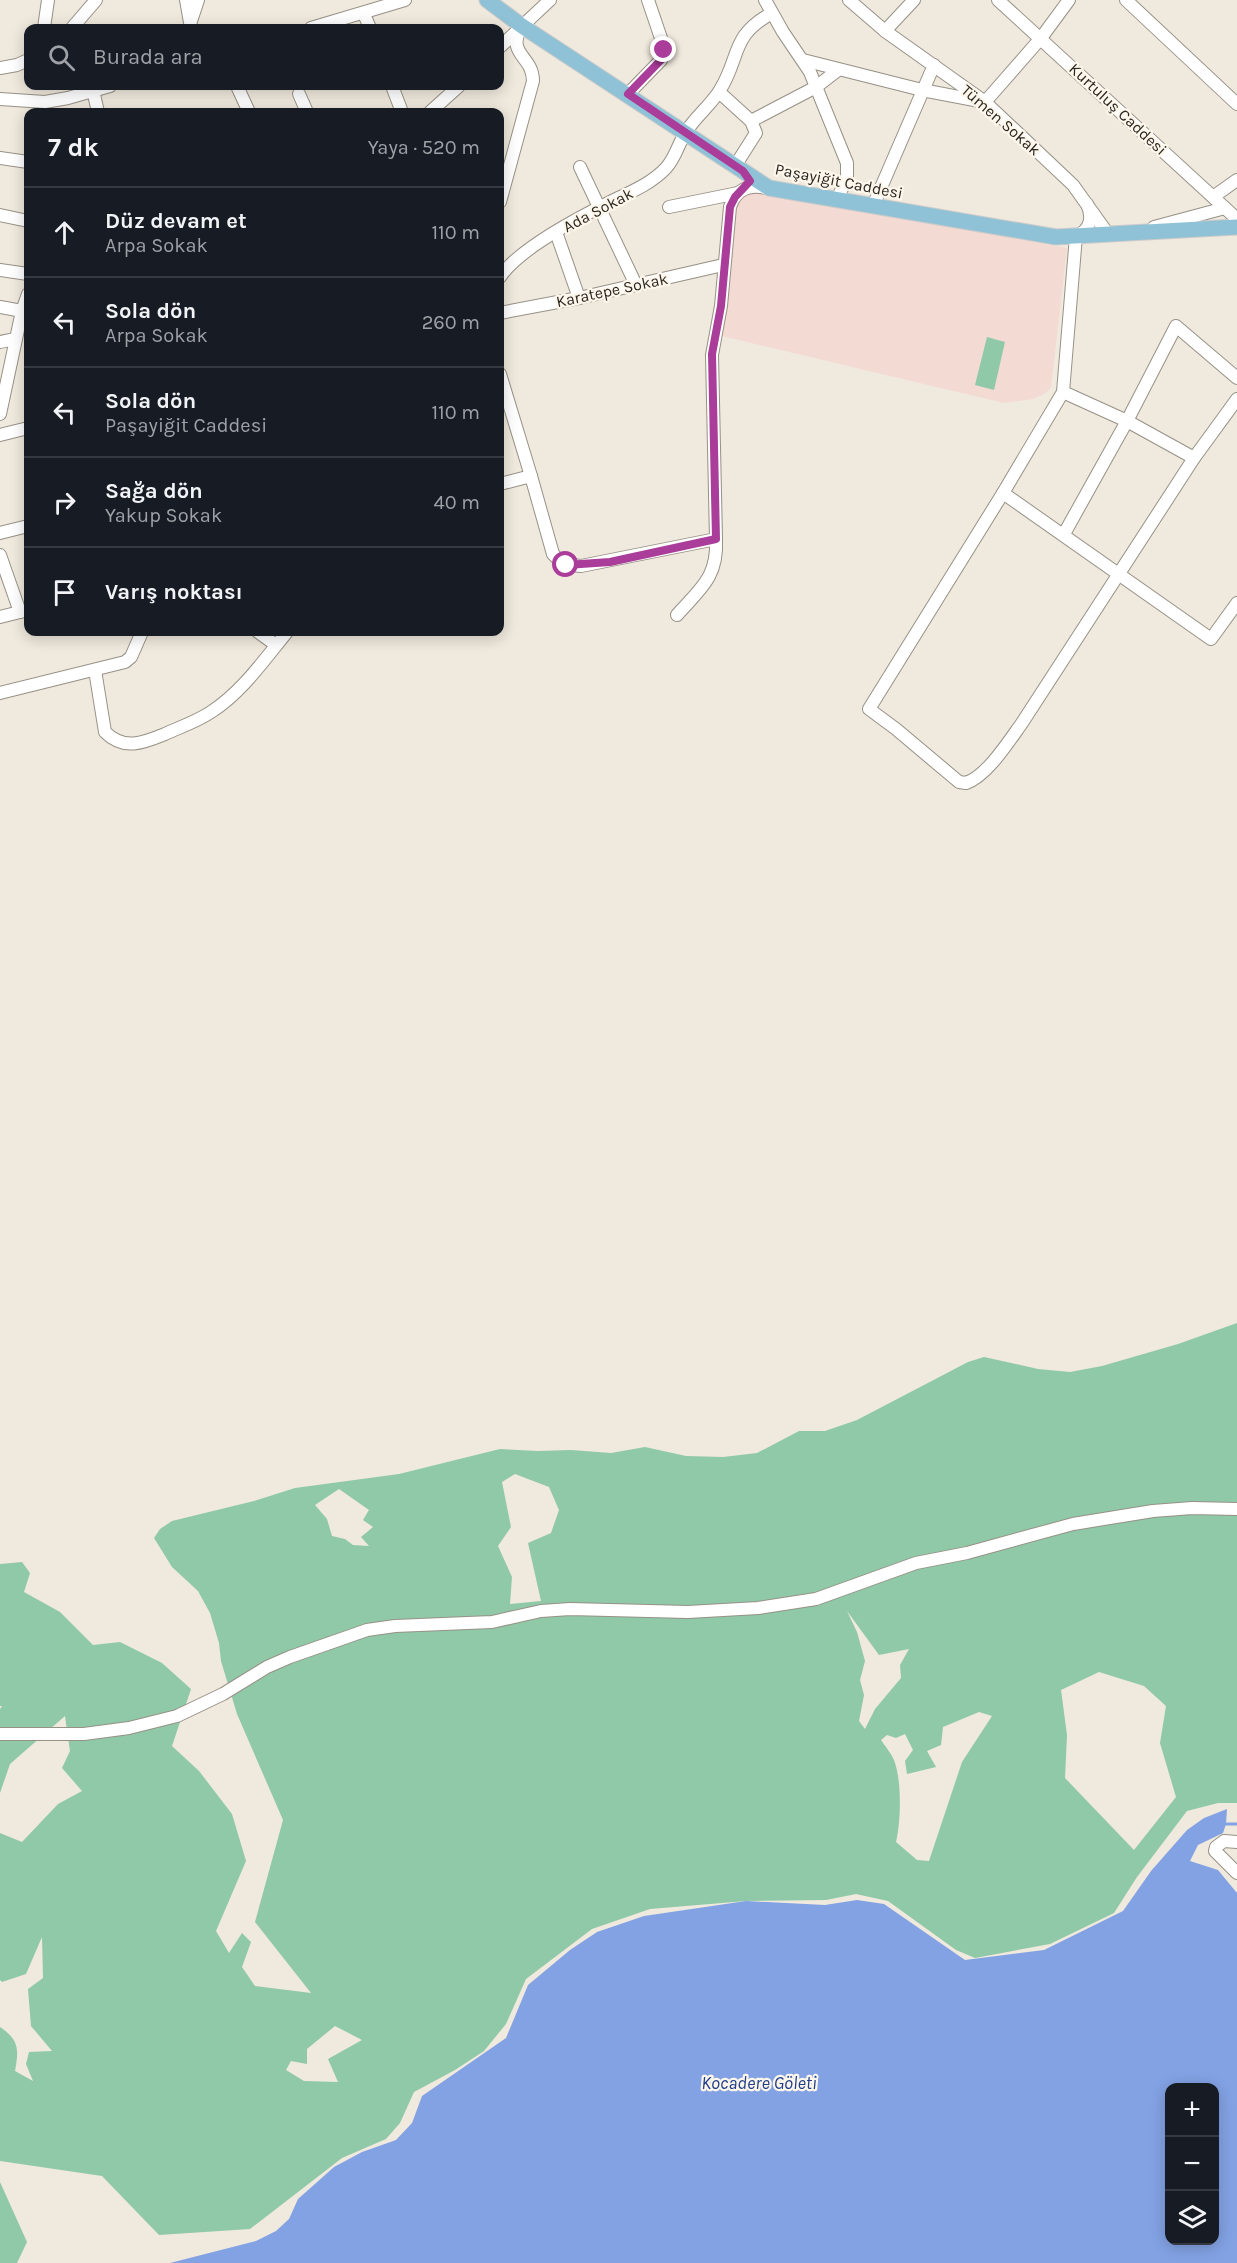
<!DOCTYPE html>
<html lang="tr">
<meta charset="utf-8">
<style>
:root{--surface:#171b24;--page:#20242c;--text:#f1f3f6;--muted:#9ea1a6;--line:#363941}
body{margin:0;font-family:Karla,sans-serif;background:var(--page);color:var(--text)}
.controls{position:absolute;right:18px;bottom:18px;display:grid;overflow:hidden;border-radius:12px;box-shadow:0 3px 15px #0003}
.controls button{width:54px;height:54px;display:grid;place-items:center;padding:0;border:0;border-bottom:2px solid var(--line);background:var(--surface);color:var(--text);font:30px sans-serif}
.stop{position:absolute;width:18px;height:18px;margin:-14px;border:4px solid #aa3c9a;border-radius:50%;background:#fff}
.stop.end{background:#aa3c9a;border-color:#fff;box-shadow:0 2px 6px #0008}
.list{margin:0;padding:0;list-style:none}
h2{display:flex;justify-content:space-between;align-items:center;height:78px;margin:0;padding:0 24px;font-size:26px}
h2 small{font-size:20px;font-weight:400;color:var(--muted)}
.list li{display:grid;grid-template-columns:39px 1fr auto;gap:18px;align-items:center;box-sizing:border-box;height:90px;padding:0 24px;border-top:2px solid var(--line)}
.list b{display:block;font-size:22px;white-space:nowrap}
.list p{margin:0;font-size:20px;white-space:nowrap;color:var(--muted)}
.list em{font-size:20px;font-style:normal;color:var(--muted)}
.icon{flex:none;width:33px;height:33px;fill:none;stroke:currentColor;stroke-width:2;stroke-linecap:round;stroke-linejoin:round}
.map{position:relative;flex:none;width:1237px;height:2263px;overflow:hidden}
.search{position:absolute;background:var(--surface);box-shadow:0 3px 15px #0003;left:24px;top:24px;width:480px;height:66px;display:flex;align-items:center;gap:15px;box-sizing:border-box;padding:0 21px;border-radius:12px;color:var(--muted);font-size:22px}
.panel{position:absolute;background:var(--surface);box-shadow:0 3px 15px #0003;left:24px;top:108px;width:480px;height:528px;border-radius:12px}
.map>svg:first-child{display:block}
.education{fill:#f3dad3}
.green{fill:#8fc9a8;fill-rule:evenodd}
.water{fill:#83a2e4;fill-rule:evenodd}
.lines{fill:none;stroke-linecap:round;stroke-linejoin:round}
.stream{stroke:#83a2e4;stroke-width:3}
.minor-casing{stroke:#979186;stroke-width:14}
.major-casing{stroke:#cccbca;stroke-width:17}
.minor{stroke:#fff;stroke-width:12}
.major{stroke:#8fc2d6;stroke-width:15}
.route{stroke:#aa3c9a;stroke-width:8}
.labels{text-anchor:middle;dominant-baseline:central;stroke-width:4.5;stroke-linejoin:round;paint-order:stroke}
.street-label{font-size:16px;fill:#2a2723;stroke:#fdf6eb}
.water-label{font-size:18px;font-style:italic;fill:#1f3d8a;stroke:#fdf6eb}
</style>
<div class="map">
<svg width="1237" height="2263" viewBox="0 0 1237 2263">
<rect width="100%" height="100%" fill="#f0e9dd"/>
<path class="education" d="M 754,191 L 1067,248 L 1051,387 L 1046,393 L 1033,399 L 1004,403 L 722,336 L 736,206 L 745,194 Z"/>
<g class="green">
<path d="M 987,337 L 1005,342 L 994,390 L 975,385 Z"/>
<path d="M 1237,1323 L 1237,1803 L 1218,1803 L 1187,1811 L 1137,1877 L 1114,1913 L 1050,1944 L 975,1958 L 956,1950 L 888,1901 L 856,1894 L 826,1900 L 746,1901 L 650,1909 L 592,1929 L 526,1979 L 506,2024 L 484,2051 L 455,2070 L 414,2092 L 400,2123 L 386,2139 L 342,2158 L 250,2229 L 159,2235 L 102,2176 L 0,2161 L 0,2027 C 19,2040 19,2049 15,2071 L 33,2081 L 26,2064 L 29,2052 L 52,2051 L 31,2026 L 28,1989 L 43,1978 L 42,1937 L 26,1974 L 2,1982 L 0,1980 L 0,1833 L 22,1842 L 58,1804 L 82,1791 L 62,1768 L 70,1751 L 65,1716 L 10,1764 L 0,1793 L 0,1709 L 2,1706 L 0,1706 L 0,1564 L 22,1562 L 30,1573 L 24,1592 L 60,1612 L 93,1645 L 120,1642 L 162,1663 L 191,1689 L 172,1746 L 199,1771 L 232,1814 L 246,1861 L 216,1931 L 229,1953 L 242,1933 L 251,1942 L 242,1967 L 255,1986 L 311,1993 L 255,1922 L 283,1820 L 237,1714 L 221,1661 L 219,1643 L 210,1613 L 198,1591 L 172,1567 L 154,1538 L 160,1529 L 172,1521 L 254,1501 L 295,1488 L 399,1474 L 500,1449 L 538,1451 L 571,1450 L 611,1453 L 645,1447 L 686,1456 L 723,1457 L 757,1453 L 799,1431 L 825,1431 L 857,1420 L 968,1362 L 984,1357 L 1038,1369 L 1070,1372 L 1102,1366 L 1178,1344 ZM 515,1474 L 549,1487 L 559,1510 L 551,1533 L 528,1543 L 541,1601 L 510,1604 L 512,1577 L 498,1546 L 511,1527 L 502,1482 ZM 339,1489 L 369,1510 L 363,1520 L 373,1527 L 361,1537 L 369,1546 L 353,1545 L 345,1539 L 332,1536 L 327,1519 L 315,1505 ZM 847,1611 L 879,1655 L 909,1649 L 900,1665 L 901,1678 L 875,1709 L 865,1729 L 859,1721 L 864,1695 L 860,1680 L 865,1661 L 857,1632 ZM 1099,1672 L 1144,1686 L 1166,1706 L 1160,1743 L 1176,1797 L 1134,1850 L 1065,1778 L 1067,1735 L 1061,1690 ZM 979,1712 L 992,1716 L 962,1762 L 929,1861 L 917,1860 L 896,1842 C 901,1820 902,1781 894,1760 C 891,1753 885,1746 881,1740 L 887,1735 L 896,1738 L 905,1734 L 913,1750 L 905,1761 L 907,1774 L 936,1767 L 927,1751 L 941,1745 L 943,1727 ZM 335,2026 L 362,2040 L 328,2059 L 338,2082 L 304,2081 L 286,2070 L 291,2061 L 307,2064 L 307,2049 Z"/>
<path d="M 0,2182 L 27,2242 L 17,2263 L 0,2263 Z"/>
</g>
<path class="water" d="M 1227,1809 L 1226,1824 L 1223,1833 L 1198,1845 L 1190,1861 L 1218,1870 L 1237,1893 L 1237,2263 L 170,2263 L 256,2241 L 276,2231 L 289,2219 L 298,2199 L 334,2167 L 362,2152 L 396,2140 L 412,2123 L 422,2096 L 506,2038 L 528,1985 L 570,1950 L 597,1932 L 644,1916 L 746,1901 L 825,1905 L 857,1900 L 884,1904 L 965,1960 L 1044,1950 L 1123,1911 L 1151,1871 L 1187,1830 L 1204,1818 ZM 1170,2088 L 1214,2088 L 1214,2240 L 1170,2240 Z"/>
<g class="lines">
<path class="stream" d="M 1226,1824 L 1237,1824"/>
<g class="minor-casing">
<g id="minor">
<path d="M 186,0 L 191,28"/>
<path d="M 765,0 L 783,32 L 810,72 L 847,163 L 847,177 L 837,200"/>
<path d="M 849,0 L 885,31 L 985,102 L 1073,185 L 1108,234"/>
<path d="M 998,0 L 1237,219"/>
<path d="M 1126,0 L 1237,104"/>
<path d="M 364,14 L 370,28"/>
<path d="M 191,21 L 198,0"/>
<path d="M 44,28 L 48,0"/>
<path d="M 72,28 L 96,0"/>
<path d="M 311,28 L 405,0"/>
<path d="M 885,31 L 914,0"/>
<path d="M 500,47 L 550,0"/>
<path d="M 803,60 L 922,90 L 985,102 L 1041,38 L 1069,0"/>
<path d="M 0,68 L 17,65 L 28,60"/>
<path d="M 237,86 L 249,112"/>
<path d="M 392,86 L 402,112"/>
<path d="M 93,90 L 98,112"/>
<path d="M 719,92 L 751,121 L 756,133 L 735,166"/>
<path d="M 299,94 L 307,112"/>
<path d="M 628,94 L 661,60 L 664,53 L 664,47 L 648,0"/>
<path d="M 0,99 L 45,102 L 68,98 L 110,86"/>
<path d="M 430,112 L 459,86"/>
<path d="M 751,121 L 816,87 L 838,70"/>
<path d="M 0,158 L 28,162"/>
<path d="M 580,167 L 636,285"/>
<path d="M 1213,197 L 1237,180"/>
<path d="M 500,202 L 533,81 C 533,55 505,55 522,26"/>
<path d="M 1087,204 C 1093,217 1091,230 1076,236 L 1063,392 L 1003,493 L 869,709 L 896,729 L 959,782 L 966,783 C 987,776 1009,741 1022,723 L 1194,458 L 1237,399"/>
<path d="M 873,206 L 934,65"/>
<path d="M 669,207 L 738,193"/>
<path d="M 0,215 L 28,221"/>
<path d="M 1154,227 L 1225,208"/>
<path d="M 556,232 L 579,298"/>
<path d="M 0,270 L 28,274"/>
<path d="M 500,277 C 518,250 578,218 608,203 C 628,193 650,185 666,168 C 676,157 678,144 686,132 C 695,117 711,105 720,90 C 741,56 730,36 772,13"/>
<path d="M 0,307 L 22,311"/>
<path d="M 500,313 L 579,298 L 723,265"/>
<path d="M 0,342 L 15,339"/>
<path d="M 500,374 L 531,476"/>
<path d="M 1063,392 L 1127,421 L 1194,458"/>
<path d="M 0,414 L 22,311 L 28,294"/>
<path d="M 0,435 L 28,428"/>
<path d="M 500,484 L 531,476 L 553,554 L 563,564 L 581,566 L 716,539 L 712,355 L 721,306 L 730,207 C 736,189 749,184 766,188"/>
<path d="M 1003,493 L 1211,639 L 1237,603"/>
<path d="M 0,533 L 28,526"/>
<path d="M 1064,534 L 1127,421 L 1176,326 L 1237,378"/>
<path d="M 0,555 L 20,612"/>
<path d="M 677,615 C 701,588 718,577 716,539"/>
<path d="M 0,617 L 28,610"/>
<path d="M 258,632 L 276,645"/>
<path d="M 95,670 L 105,732 C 124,751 143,743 165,734 C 180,727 196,722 211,712 C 242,692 264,660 287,632"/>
<path d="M 0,693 L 125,662 L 131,657 L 142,632"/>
<path d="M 0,1734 L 84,1734 L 129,1728 L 177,1716 L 223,1694 L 267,1667 L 290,1657 L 367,1630 L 395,1626 L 492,1622 L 541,1611 L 570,1609 L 688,1612 L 758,1608 L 816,1599 L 916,1563 L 967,1553 L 1073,1524 L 1153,1511 L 1192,1508 L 1237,1509"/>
<path d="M 1237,1842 L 1224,1841 L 1216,1847 L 1215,1851 L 1237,1873"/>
</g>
</g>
<g class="major-casing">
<path id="major" d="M 487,0 L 522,26 L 769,188 L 1056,237 L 1237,227"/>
</g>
<use href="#minor" class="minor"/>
<use href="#major" class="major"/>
</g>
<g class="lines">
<path class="route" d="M 566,565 L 610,562 L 716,539 L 712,354 L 721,306 L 730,207 L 735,197 L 750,181 L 743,171 L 628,94 L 661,60 L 664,50"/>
</g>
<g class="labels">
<g class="street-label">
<text transform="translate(1118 109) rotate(43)">Kurtuluş Caddesi</text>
<text transform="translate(1001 120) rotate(41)">Tümen Sokak</text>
<text transform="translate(839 181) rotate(11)">Paşayiğit Caddesi</text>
<text transform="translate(598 210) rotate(-28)">Ada Sokak</text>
<text transform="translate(612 290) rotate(-12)">Karatepe Sokak</text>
</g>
<g class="water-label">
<text x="759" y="2083">Kocadere Göleti</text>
</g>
</g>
</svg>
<div class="controls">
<button>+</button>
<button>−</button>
<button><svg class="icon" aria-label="layers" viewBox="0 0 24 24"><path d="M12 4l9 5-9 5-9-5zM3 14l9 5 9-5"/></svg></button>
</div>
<div class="stop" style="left:566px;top:565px"></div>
<div class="stop end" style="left:664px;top:50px"></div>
<div class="search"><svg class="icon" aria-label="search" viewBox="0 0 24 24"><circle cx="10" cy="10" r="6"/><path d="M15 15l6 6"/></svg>Burada ara</div>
<section class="panel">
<h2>7 dk<small>Yaya · 520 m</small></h2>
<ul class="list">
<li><svg class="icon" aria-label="ahead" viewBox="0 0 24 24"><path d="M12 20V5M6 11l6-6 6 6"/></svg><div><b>Düz devam et</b><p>Arpa Sokak</p></div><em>110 m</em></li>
<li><svg class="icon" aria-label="left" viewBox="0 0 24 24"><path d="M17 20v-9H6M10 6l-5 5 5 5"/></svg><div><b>Sola dön</b><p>Arpa Sokak</p></div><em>260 m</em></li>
<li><svg class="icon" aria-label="left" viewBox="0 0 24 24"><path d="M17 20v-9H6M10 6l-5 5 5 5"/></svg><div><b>Sola dön</b><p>Paşayiğit Caddesi</p></div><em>110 m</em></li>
<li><svg class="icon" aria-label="right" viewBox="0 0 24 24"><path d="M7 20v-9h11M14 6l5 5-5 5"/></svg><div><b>Sağa dön</b><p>Yakup Sokak</p></div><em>40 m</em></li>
<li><svg class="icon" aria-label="arrive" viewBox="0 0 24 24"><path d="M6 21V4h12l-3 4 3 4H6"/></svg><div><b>Varış noktası</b></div></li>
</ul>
</section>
</div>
